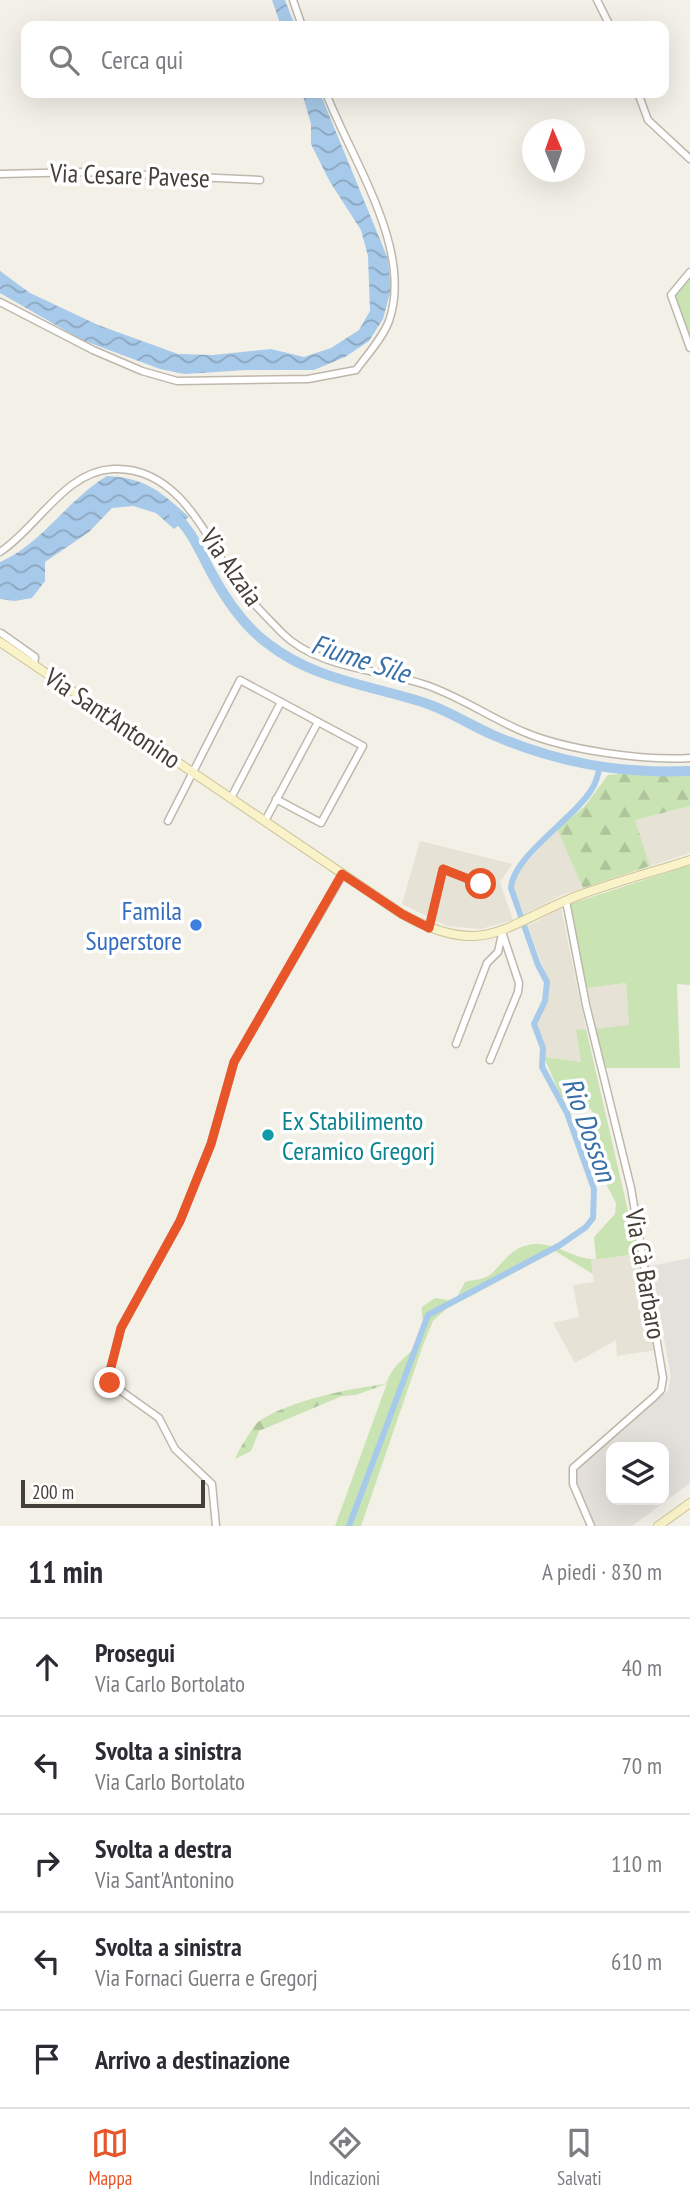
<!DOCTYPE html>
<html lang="it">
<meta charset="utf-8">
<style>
:root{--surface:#fff;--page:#f2f2f3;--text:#2b2b33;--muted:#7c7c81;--line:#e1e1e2;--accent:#e85528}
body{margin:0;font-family:"PT Sans Narrow",sans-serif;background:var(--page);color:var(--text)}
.controls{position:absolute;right:21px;bottom:21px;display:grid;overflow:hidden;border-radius:14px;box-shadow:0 7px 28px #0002}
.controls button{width:63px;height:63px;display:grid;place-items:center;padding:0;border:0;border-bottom:2px solid var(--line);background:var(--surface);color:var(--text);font:35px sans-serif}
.compass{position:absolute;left:522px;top:119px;width:63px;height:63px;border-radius:50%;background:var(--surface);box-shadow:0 7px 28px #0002;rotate:358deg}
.scale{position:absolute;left:21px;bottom:18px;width:184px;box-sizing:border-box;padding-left:7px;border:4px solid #454037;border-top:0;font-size:19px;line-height:24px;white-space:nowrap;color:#454037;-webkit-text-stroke:5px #fff;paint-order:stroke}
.stop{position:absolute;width:21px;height:21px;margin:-16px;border:5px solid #e85528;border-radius:50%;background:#fff}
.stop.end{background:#e85528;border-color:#fff;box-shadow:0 2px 7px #0008}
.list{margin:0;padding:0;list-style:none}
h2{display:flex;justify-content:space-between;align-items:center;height:91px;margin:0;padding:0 28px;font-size:30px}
h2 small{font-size:23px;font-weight:400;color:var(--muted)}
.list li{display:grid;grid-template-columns:46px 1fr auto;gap:21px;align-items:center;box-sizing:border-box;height:98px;padding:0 28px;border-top:2px solid var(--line)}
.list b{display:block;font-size:26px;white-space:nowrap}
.list p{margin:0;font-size:23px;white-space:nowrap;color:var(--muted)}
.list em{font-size:23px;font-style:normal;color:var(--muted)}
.icon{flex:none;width:38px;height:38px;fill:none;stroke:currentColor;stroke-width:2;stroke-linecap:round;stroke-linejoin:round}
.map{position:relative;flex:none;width:690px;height:1526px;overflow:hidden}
.search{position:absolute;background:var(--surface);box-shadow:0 7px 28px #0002;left:21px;right:21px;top:21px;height:77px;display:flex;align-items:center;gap:18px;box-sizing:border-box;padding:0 24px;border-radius:14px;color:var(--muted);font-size:26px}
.sheet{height:581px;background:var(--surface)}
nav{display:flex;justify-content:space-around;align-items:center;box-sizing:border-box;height:98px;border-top:2px solid var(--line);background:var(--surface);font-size:19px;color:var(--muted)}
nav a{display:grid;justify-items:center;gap:4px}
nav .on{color:var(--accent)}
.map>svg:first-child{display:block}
.residential{fill:#e6e2d6}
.industrial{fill:#e4e1dc;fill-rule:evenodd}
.green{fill:#cae3b3}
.forest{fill:url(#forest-firs)}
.water{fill:url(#water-waves)}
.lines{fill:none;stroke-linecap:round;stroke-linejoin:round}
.canal{stroke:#a8caea;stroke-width:6}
.river{stroke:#a8caea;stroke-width:10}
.street-casing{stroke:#bdb8ab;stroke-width:9}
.secondary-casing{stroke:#cec49a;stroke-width:10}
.street{stroke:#fff;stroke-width:6}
.secondary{stroke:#faf2c9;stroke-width:8}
.route{stroke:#e85528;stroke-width:9}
.shop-dot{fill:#3f7fe0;stroke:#fff;stroke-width:2.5}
.culture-dot{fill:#0f9aa8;stroke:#fff;stroke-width:2.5}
.labels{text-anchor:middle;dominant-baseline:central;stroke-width:7;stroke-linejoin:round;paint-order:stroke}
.street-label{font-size:26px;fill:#454037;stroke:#fff}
.shop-label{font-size:26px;fill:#366cbe;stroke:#fff;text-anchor:end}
.culture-label{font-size:26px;fill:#0d838f;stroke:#fff;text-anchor:start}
.water-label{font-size:28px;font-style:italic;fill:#3970a8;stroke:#fff}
</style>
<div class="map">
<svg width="690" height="1526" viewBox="0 0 690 1526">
<defs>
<pattern id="forest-firs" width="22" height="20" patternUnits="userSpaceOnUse" patternTransform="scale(1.75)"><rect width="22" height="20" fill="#cae3b3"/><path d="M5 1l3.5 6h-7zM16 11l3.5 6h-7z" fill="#afc49b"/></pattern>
<pattern id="water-waves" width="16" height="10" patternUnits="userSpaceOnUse" patternTransform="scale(1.75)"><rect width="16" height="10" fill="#a8caea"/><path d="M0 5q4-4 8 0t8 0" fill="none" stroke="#8ba5be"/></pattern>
</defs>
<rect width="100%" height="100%" fill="#f2f0e7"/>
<g class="residential">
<path d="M 690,806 L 690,853 L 650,866 L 635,820 Z"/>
<path d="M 557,829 L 583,888 L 562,895 L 524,915 L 511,880 Z"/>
<path d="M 420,841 L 512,864 L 500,882 L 513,920 L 481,929 L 447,926 L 402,904 Z"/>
<path d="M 561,908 L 586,1029 L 576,1031 L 581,1062 L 544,1057 L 545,1045 L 536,1023 L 550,986 L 528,926 Z"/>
<path d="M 626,983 L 629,1026 L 596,1029 L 587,988 Z"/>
<path d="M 638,1254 L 657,1350 L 617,1356 L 616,1340 L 575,1363 L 553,1323 L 579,1317 L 573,1285 L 594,1282 L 591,1260 Z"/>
</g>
<path class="industrial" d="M 690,1258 L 690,1483 L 632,1526 L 595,1526 L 574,1479 L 574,1472 L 612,1433 L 668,1391 L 671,1376 L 650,1266 ZM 611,1447 L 664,1447 L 664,1500 L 611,1500 Z"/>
<g class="green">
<path d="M 690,273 L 690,340 L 671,294 Z"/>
<path d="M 690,865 L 690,985 L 677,984 L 680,1068 L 604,1068 L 596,1029 L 629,1025 L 626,983 L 587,988 L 570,904 Z"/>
<path d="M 586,1029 L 638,1254 L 591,1260 L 593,1274 L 555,1251 L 446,1309 L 433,1321 L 423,1345 L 361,1526 L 335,1526 L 390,1375 C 398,1359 422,1346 423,1336 C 425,1327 421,1317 422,1307 L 435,1298 L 455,1301 L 465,1282 C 473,1280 486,1279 491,1274 C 502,1264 509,1251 524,1246 C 553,1237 570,1260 596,1259 L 594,1237 L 615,1214 L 616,1203 L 601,1174 L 598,1157 L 592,1150 L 592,1131 L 597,1116 L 580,1099 L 561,1097 L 544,1057 L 581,1062 L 576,1030 Z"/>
</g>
<g class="forest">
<path d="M 628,773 L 690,776 L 690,806 L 635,820 L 650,866 L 583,888 L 557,829 L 584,807 L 608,775 Z"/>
<path d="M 390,1375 L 386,1384 L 356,1395 L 342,1396 L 259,1431 L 251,1451 L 235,1459 C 236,1454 254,1425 258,1422 C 290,1400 348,1389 385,1384 Z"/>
</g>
<g class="water">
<path d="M 272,0 L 285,0 L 295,26 L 281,26 Z"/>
<path d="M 302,93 L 320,93 L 388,259 L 391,289 L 383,319 L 369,341 L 345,357 L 314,370 L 246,370 L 185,374 L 160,369 L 82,340 L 0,293 L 0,271 L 30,293 L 98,325 L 178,354 L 213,355 L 271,349 L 304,357 L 331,348 L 359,330 L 370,311 L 368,256 L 361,230 L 330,182 L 311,144 L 311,124 Z"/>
<path d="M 107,476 C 146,478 160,491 189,517 L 174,529 L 156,513 L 133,506 L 112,508 L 89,532 L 45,562 L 45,581 L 32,598 L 15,601 L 0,599 L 0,562 C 42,544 67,500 107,476 Z"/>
</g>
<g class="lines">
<path class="canal" d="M 349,1526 L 428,1315 L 560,1245 L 586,1227 L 593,1218 L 594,1189 L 567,1113 L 542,1067 L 543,1048 L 534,1024 L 545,1001 L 547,982 L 538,965 L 511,888 C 513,855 577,817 593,787 C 597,781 598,773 600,767"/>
<path class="river" d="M 174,515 C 192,530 200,552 211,572 C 225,598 243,625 267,643 C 314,680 370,685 425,703 C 449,711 470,725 493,735 C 557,763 620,774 690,771"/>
<g class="street-casing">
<g id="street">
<path d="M 293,0 L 302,26"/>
<path d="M 597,0 L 610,26"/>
<path d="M 638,93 L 648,120 L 690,159"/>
<path d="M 0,174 L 83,172 L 260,180"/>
<path d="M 690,272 L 671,295 L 690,348"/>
<path d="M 0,302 L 93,350 L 142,371 L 177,381 L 308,379 L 356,370 C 367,355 382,339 389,321 C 414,249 351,159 326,93"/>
<path d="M 0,552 C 37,528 65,471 113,469 C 172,466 201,524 226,567 C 240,591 262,612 281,632 C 316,668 377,669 423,684 C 458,695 490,718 524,732 C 566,750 644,761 690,758"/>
<path d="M 1,633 L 35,657 L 34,665"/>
<path d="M 231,798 L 281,702"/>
<path d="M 168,821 L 240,680 L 363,746 L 321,823 L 276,799"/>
<path d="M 265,821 L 318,722"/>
<path d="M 566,901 L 586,1005 L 631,1188 L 663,1378 L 661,1390 L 654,1397 L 573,1468 L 573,1484 L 591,1526"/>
<path d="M 429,928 L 443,869 L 481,884"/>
<path d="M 456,1044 L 487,963 L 498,952 L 502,934"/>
<path d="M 490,1060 L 518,992 L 519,983 L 502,932"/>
<path d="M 216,1526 L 212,1484 L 175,1449 L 159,1418 L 110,1383 L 109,1375 L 121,1328 L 180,1221 L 211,1144 L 234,1062 L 343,874"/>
</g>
</g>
<g class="secondary-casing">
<g id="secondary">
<path d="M 0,642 L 402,914 C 484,959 502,926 577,896 C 614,882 653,872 690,860"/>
<path d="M 658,1526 L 690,1503"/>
</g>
</g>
<use href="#street" class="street"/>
<use href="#secondary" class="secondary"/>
</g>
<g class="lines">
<path class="route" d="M 110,1383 L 109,1375 L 121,1328 L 180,1221 L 211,1144 L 234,1062 L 342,874 L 402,914 L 429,928 L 443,869 L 481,884"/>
</g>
<circle class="shop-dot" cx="196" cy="925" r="7"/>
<circle class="culture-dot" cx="268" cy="1135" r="7"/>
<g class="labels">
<g class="street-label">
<text transform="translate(130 175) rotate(2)">Via Cesare Pavese</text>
<text transform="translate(232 567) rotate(55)">Via Alzaia</text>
<text transform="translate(113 718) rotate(34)">Via Sant'Antonino</text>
<text transform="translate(646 1274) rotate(80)">Via Cà Barbaro</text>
</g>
<g class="shop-label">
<text x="182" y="910">Famila<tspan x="182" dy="30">Superstore</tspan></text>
</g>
<g class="culture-label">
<text x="282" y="1120">Ex Stabilimento<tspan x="282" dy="30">Ceramico Gregorj</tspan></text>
</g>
<g class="water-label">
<text transform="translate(361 658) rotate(18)">Fiume Sile</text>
<text transform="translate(590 1129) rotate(70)">Rio Dosson</text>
</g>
</g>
</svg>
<div class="controls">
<button><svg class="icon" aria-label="layers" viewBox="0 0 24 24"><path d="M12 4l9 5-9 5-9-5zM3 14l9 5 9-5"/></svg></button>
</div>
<svg class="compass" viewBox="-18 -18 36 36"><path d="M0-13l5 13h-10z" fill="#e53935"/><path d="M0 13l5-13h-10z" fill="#7c7c81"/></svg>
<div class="scale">200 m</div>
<div class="stop" style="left:481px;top:884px"></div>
<div class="stop end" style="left:110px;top:1383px"></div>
<div class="search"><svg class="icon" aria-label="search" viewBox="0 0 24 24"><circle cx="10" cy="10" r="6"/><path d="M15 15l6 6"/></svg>Cerca qui</div>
</div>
<section class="sheet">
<h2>11 min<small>A piedi · 830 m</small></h2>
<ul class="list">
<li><svg class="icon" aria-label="ahead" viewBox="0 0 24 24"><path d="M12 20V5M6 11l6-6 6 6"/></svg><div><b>Prosegui</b><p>Via Carlo Bortolato</p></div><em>40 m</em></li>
<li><svg class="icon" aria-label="left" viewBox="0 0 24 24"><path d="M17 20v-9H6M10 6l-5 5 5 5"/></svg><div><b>Svolta a sinistra</b><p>Via Carlo Bortolato</p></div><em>70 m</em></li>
<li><svg class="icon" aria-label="right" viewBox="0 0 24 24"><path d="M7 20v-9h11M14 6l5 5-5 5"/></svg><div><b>Svolta a destra</b><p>Via Sant'Antonino</p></div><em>110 m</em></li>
<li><svg class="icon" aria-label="left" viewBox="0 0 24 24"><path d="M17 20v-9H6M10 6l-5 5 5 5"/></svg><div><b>Svolta a sinistra</b><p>Via Fornaci Guerra e Gregorj</p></div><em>610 m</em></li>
<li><svg class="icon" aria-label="arrive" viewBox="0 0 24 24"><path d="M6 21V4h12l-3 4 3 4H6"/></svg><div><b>Arrivo a destinazione</b></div></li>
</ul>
</section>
<nav>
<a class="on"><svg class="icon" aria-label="map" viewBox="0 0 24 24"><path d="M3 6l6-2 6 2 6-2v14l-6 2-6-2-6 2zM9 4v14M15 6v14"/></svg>Mappa</a>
<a><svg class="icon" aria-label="directions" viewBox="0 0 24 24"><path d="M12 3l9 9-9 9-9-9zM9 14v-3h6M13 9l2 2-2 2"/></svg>Indicazioni</a>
<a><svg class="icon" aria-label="saved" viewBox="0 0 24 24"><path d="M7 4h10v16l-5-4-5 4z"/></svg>Salvati</a>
</nav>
